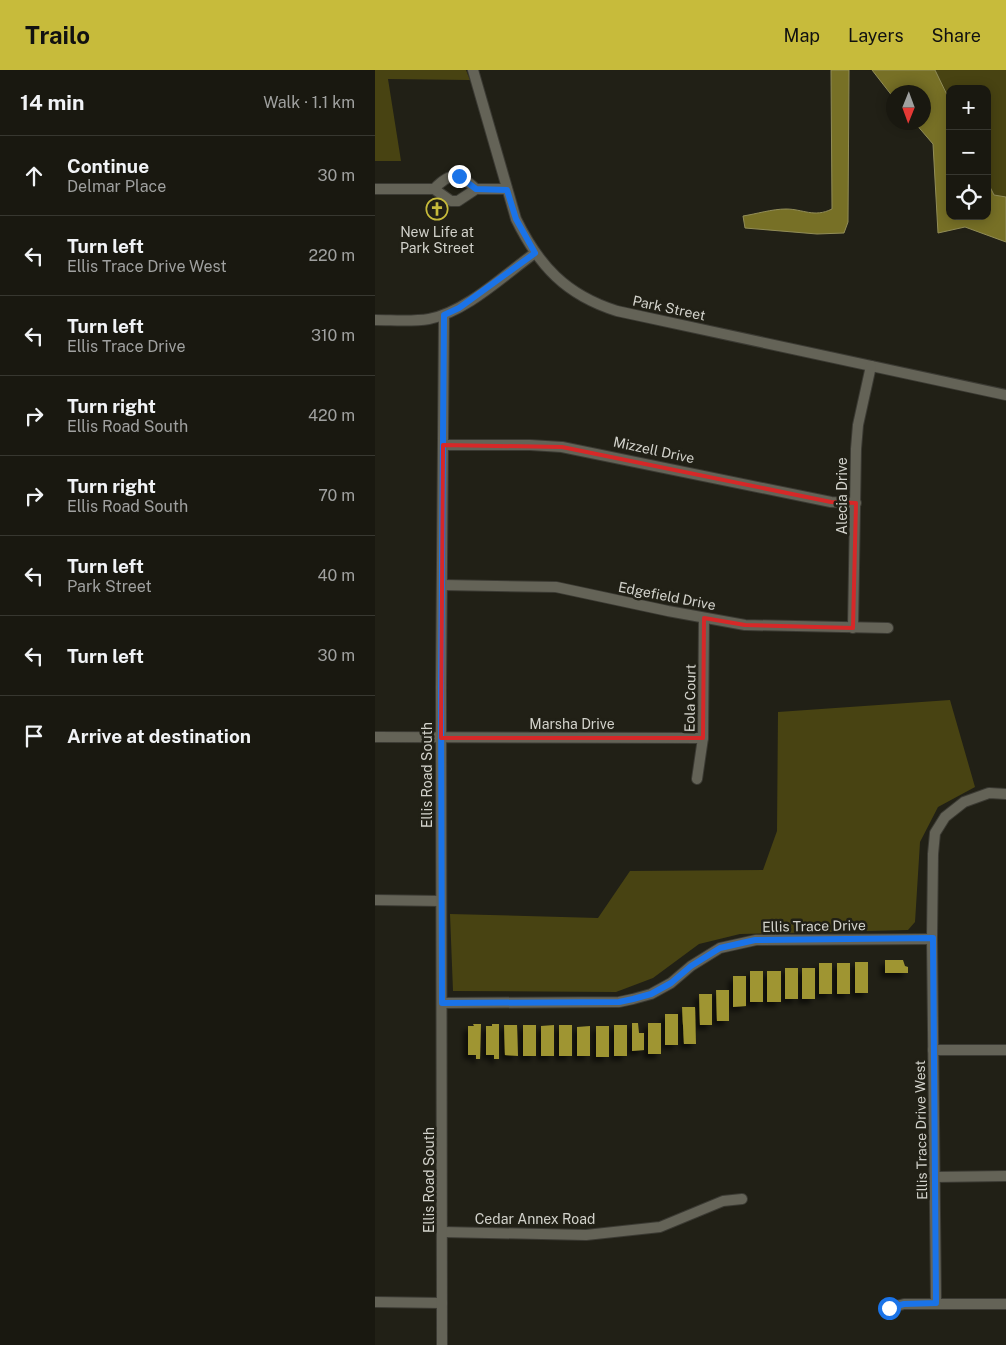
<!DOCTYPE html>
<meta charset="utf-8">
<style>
:root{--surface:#191810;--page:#26251e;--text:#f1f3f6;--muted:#9fa09f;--line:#373730;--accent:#c7bb3b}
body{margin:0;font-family:"Public Sans",sans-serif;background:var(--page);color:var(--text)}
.controls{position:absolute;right:15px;top:15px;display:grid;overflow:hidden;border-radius:10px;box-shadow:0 2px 12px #0003}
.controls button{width:45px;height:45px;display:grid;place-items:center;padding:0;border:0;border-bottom:1px solid var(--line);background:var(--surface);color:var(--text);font:25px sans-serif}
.compass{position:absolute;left:511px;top:15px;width:45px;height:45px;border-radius:50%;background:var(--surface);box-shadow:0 2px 12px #0003;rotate:181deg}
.stop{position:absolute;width:15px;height:15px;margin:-11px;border:4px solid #1a73e8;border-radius:50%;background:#fff}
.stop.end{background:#1a73e8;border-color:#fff;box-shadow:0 1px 5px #0008}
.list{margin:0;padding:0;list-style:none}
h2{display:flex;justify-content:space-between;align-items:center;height:65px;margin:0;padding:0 20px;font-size:21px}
h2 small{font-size:16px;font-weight:400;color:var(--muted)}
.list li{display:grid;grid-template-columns:32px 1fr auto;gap:15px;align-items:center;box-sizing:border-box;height:80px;padding:0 20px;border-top:1px solid var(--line)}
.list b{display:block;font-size:19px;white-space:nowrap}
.list p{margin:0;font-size:16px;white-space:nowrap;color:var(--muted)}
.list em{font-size:16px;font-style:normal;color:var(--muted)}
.icon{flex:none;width:28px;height:28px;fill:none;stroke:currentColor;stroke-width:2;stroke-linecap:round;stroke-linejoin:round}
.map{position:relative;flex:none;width:631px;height:1275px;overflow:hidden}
header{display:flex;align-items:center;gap:30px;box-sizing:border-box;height:70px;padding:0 25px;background:var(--accent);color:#111}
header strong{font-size:24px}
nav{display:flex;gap:28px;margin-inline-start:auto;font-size:18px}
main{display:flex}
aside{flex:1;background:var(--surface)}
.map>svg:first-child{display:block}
.green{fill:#484312}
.water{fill:#777026;stroke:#928d58}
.building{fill:#9f9532;filter:url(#shadow)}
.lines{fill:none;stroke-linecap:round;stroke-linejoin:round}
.minor-casing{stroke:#3b3a33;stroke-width:12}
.minor{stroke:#646357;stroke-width:10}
.route{stroke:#1a73e8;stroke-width:6}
.marked{fill:none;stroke:#d62828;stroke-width:4;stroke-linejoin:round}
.labels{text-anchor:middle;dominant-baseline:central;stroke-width:5;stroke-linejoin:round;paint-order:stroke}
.poi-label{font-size:14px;fill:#d2d2cb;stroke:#212016}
.street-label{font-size:14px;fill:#d2d2cb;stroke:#212016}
</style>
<header>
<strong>Trailo</strong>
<nav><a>Map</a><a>Layers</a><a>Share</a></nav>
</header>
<main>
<aside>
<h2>14 min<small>Walk · 1.1 km</small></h2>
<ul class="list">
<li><svg class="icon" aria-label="ahead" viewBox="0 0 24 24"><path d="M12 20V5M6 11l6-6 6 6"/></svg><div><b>Continue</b><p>Delmar Place</p></div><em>30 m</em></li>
<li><svg class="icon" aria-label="left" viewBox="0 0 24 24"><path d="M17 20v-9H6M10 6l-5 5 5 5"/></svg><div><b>Turn left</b><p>Ellis Trace Drive West</p></div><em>220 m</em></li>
<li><svg class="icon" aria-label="left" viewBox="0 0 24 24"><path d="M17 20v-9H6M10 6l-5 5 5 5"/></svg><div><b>Turn left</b><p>Ellis Trace Drive</p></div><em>310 m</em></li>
<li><svg class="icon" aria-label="right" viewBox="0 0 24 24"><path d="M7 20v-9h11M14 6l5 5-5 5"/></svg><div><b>Turn right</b><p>Ellis Road South</p></div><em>420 m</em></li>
<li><svg class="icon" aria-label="right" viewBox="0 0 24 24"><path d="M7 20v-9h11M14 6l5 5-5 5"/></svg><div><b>Turn right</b><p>Ellis Road South</p></div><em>70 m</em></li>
<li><svg class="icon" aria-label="left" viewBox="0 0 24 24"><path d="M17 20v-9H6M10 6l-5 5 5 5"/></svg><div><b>Turn left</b><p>Park Street</p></div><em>40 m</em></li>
<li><svg class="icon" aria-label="left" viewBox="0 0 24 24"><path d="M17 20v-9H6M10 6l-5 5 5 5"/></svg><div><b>Turn left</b></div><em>30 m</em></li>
<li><svg class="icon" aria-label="arrive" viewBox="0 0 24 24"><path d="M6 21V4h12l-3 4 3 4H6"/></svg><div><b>Arrive at destination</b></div></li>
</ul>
</aside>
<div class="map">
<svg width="631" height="1275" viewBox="0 0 631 1275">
<defs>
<filter id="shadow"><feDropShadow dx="-4.5" dy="4.5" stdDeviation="2.5" flood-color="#0009"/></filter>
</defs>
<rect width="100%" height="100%" fill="#212016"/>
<g class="green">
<path d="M 0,0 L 91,0 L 95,10 L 13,9 L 26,91 L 0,91 Z"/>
<path d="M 560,0 L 631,0 L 631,127 L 619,125 L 612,111 L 612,19 L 575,19 L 575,31 Z"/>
<path d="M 575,630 L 600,717 L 563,737 L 545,772 L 540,852 L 533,860 L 365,864 L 324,874 L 278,908 L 241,922 L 78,921 L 75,844 L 223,848 L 255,801 L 388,800 L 402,761 L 403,642 Z"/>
</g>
<g class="water">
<path d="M 456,0 L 474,0 L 473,152 L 469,163 L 442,164 L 370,158 L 368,146 C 381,144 397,139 411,139 C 428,139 439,148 457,139 Z"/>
<path d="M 497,0 L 560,0 L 575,31 L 575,146 L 612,146 L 612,111 L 619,125 L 631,127 L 631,172 L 590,157 L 563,163 L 558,74 L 540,53 L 548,52 L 548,22 L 518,22 L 518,27 Z"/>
</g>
<g class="building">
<path d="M 510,890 L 528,890 L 530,896 L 533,897 L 533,903 L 510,903 Z"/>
<rect x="480" y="892" width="13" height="31"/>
<rect x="444" y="893" width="13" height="31"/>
<rect x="462" y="893" width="13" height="31"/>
<rect x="410" y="898" width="13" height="31"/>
<rect x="427" y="898" width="13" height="31"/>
<rect x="375" y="901" width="13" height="31"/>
<rect x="392" y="901" width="14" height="31"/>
<path d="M 358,906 L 371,906 L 371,936 L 358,937 Z"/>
<path d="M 341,920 L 354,920 L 354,951 L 342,951 Z"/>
<path d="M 324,924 L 337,924 L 337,955 L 325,955 Z"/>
<path d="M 307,937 L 320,937 L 321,974 L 309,974 Z"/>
<rect x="290" y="944" width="13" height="31"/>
<path d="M 257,953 L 263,953 L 264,963 L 269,963 L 269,980 L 257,981 Z"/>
<rect x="273" y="953" width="13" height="31"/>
<path d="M 98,954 L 106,954 L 105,989 L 101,989 L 101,985 L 93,985 L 93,956 L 99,956 Z"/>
<path d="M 117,954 L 124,954 L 124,989 L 119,989 L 119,985 L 111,985 L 111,956 L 117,956 Z"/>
<path d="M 129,955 L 142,955 L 143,986 L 130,985 Z"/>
<rect x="148" y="955" width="13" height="31"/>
<path d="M 179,955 L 179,986 L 166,986 L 166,956 Z"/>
<rect x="184" y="955" width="13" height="31"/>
<rect x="239" y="955" width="13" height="31"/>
<path d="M 215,956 L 215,986 L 202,986 L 202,957 Z"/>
<rect x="221" y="956" width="13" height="31"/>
</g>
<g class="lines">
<g class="minor-casing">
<g id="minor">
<path d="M 98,0 L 141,149 C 164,196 191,225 242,241 L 631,325"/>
<path d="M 0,119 L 59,119 L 76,131 L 83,131 L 101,119 L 132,119"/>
<path d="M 59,119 C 76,101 84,103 101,119"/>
<path d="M 0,250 C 18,250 36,252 54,249 C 91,242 129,205 160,183"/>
<path d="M 68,375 L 155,375 L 187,377 L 456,432 L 481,433"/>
<path d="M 67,515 L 181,517 L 293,541 L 370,555 L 513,558"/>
<path d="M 478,558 L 481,379 L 483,355 L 496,296"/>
<path d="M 0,667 L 328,668"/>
<path d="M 322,709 L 328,668 L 329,548"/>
<path d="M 0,830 L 66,831"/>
<path d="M 67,933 L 244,932 L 258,929 L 276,924 L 296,913 L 316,896 L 345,878 L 381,870 L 557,869"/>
<path d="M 558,980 L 631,980"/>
<path d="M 560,1107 L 631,1106"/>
<path d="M 68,1162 L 211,1165 L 285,1157 L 348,1131 L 367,1129"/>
<path d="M 0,1232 L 67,1233"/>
<path d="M 561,1233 L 557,869 L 558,784 L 560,763 L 570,747 L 589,732 L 614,723 L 631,724"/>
<path d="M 514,1238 L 529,1234 L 631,1234"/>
<path d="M 67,1275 L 66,616 L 69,245"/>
</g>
</g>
<use href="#minor" class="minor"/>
</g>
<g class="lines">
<path class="route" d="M 84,106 L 101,119 L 132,120 L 141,149 L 160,183 L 84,238 L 69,245 L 66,616 L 67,933 L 244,932 L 258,929 L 276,924 L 296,913 L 316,896 L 345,878 L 380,870 L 558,868 L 561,1233 L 529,1234 L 514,1238"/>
</g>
<path class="marked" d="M 68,375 L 187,377 L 456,432 L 481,433 L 478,558 L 370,555 L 329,548 L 328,668 L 66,668 Z"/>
<defs>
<g id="church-ring" transform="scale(1.125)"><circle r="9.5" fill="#212016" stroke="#c7bb3b" stroke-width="1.5"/><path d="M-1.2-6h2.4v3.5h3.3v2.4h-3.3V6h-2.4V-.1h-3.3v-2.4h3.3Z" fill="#c7bb3b"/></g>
</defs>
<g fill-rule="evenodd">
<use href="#church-ring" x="62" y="139"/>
</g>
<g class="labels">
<g class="poi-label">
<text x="62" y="162">New Life at<tspan x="62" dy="16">Park Street</tspan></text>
</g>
<g class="street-label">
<text transform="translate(294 238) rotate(12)">Park Street</text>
<text transform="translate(279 380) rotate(12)">Mizzell Drive</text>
<text transform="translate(467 426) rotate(-90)">Alecia Drive</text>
<text transform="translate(292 526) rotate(11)">Edgefield Drive</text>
<text transform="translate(315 628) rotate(-89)">Eola Court</text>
<text x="197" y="654">Marsha Drive</text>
<text transform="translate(52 705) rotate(-90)">Ellis Road South</text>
<text transform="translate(439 856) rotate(-1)">Ellis Trace Drive</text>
<text transform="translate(546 1060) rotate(-91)">Ellis Trace Drive West</text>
<text transform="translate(54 1110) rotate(-90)">Ellis Road South</text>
<text x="160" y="1149">Cedar Annex Road</text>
</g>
</g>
</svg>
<div class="controls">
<button>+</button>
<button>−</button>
<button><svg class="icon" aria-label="locate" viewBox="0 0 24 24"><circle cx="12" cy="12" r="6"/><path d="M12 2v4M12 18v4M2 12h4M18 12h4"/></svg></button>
</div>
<svg class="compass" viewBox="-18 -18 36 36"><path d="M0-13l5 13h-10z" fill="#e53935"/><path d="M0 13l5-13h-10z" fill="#9fa09f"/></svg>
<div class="stop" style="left:514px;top:1238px"></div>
<div class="stop end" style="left:84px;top:106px"></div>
</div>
</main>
